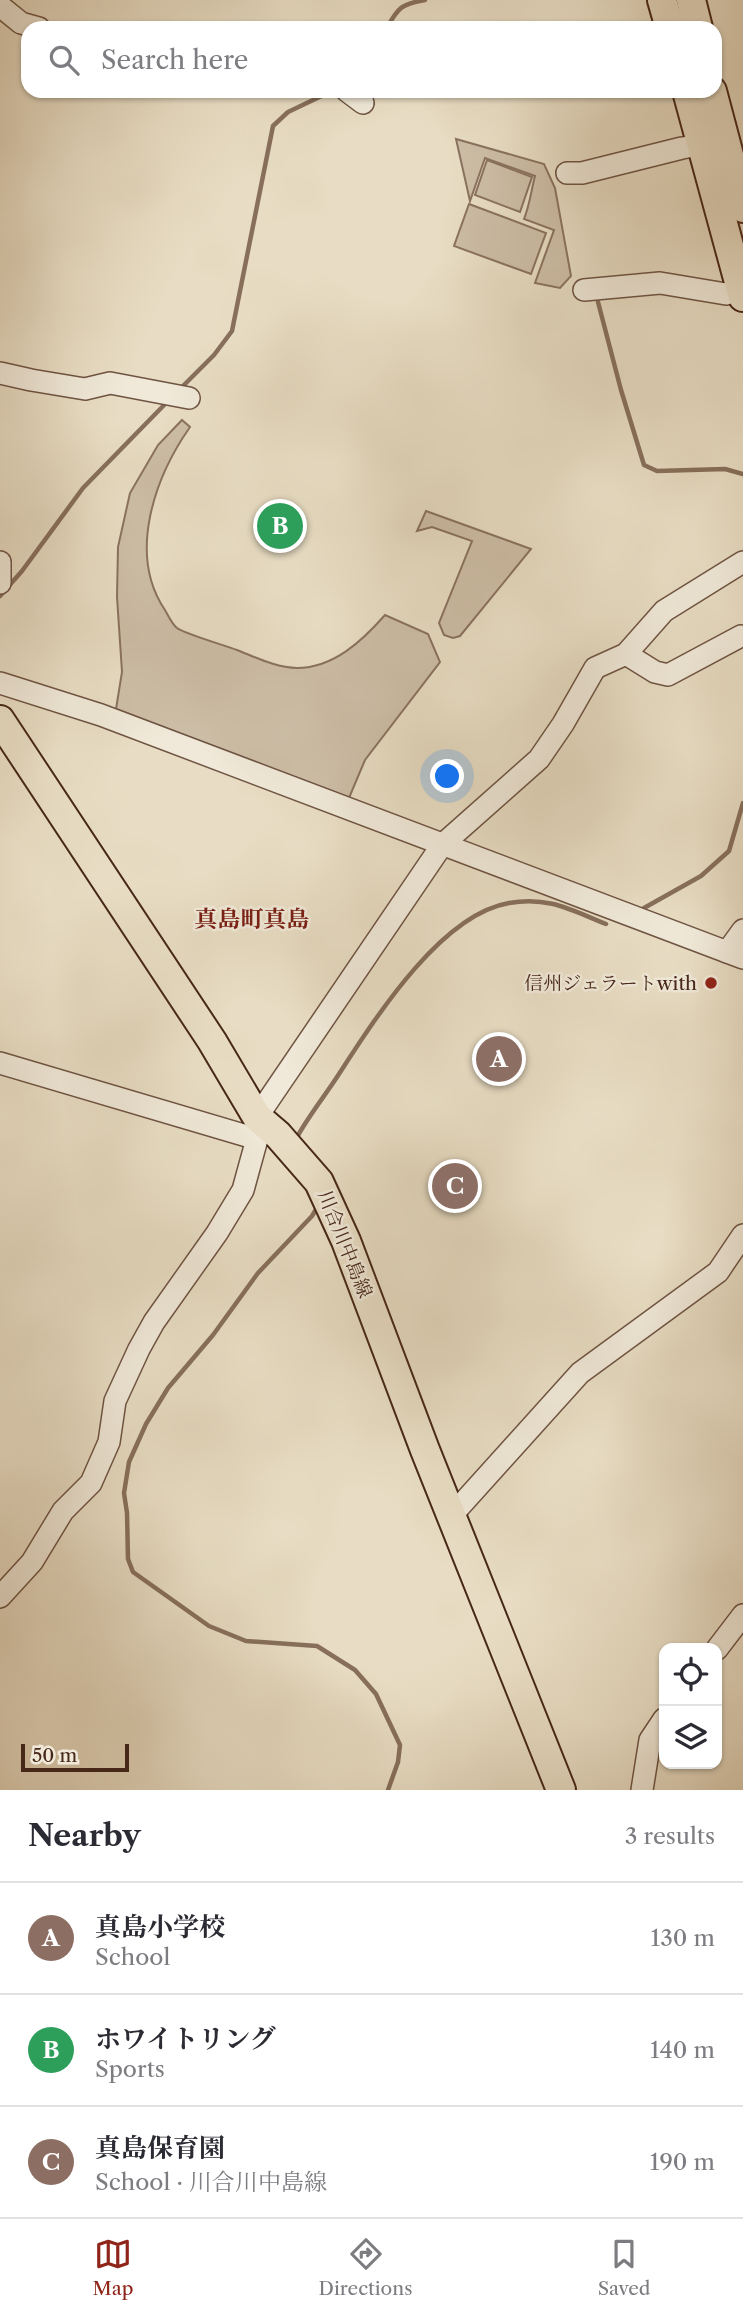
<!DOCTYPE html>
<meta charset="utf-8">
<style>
:root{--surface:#fff;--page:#f2f2f3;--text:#2b2b33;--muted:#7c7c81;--line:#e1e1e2;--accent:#8f2418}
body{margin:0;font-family:"Libre Caslon Text","Noto Serif JP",serif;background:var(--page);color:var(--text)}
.controls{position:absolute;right:21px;bottom:21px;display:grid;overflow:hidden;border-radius:14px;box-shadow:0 2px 5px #0004}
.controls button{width:63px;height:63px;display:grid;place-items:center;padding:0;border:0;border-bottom:2px solid var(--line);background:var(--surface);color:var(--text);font:35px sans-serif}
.scale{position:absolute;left:21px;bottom:18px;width:108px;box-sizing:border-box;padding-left:7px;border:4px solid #472718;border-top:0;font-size:19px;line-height:24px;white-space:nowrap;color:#472718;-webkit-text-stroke:5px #f0e9d9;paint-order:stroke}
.you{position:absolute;left:448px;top:777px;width:24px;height:24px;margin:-18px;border:5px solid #fff;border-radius:50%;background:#1a73e8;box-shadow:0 0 0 10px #1a73e833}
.badge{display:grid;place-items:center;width:46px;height:46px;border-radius:50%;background:var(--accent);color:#fff;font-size:23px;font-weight:700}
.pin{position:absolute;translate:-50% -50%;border:4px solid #fff;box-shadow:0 2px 7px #0006}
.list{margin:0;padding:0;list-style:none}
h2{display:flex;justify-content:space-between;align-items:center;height:91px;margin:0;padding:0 28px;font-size:30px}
h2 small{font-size:23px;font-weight:400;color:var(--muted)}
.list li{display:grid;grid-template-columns:46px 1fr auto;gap:21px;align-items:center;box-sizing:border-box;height:112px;padding:0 28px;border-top:2px solid var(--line)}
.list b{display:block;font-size:26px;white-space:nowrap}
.list p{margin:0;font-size:23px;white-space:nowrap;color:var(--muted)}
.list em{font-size:23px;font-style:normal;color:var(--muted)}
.icon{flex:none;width:38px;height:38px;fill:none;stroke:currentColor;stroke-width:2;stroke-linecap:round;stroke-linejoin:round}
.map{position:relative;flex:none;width:743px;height:1790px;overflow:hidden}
.search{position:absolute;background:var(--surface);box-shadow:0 2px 5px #0004;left:21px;right:21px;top:21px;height:77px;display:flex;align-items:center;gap:18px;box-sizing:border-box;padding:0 24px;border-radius:21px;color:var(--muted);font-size:26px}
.sheet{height:427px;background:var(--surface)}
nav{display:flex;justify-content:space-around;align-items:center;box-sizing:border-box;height:98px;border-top:2px solid var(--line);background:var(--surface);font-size:19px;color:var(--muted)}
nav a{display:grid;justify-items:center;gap:4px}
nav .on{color:var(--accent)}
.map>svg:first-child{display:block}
.green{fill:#cdbea7;stroke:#8a7260;stroke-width:2}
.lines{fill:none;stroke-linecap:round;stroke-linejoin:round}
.stream{stroke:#876f5c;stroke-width:4.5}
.minor-casing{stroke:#6f5443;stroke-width:24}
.major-casing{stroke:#472718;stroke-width:32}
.minor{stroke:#f0e9d9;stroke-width:21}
.major{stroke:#e8ddc4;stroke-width:28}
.poi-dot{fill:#8f2418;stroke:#f0e9d9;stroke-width:2.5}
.labels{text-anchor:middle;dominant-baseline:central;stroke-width:5;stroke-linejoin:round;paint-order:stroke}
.poi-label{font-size:19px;fill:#472718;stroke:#f0e9d9;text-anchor:end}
.street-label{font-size:19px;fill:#472718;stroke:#f0e9d9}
.quarter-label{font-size:23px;font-weight:bold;fill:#7a1f14;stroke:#f0e9d9}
</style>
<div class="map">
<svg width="743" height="1790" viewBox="0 0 743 1790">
<rect width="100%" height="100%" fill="#e8ddc4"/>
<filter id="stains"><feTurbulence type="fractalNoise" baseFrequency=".00286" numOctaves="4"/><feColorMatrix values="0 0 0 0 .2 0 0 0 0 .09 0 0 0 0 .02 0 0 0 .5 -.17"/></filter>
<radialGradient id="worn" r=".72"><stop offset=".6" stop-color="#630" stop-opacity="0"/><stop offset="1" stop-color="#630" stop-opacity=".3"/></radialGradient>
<g class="green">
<path d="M 456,139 L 544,164 L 555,188 L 571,276 L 560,288 L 535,283 L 554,230 L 524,219 C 530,204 531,191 535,176 L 485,158 L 470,201 Z"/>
<path d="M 487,160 L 532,177 L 520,212 L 475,195 Z"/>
<path d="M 469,204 L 546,233 L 531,274 L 454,246 Z"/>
<path d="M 182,420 L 190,427 C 155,477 127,554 165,610 C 168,615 172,624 177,628 C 185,634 224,645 237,650 C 255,657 277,668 297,668 C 334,668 363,640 385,615 L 428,634 L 440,662 L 365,760 L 349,798 L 116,709 L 122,672 L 117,597 L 118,547 L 130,493 L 158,445 Z"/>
<path d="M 426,511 L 531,549 L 460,636 L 453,638 L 444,635 L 439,623 L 472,541 L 432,527 L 417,531 Z"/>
</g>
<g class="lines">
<g class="stream">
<path d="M 387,28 C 398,7 402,4 425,0"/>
<path d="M 598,302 L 621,390 L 644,465 L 657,471 L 725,469 L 743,474"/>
<path d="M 180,389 L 214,355 L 232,331 L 273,126 L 288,112 L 332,91"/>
<path d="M 0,596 L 22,571 L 83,488 L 169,400"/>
<path d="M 644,908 L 701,876 L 729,851 L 743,803"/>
<path d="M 296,1139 C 307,1118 324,1097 337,1077 C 373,1022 439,915 509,903 C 548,896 571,910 606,924"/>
<path d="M 318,1206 L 312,1216 L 258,1273 L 213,1335 L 168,1388 L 146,1424 L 129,1462 L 124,1493 L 127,1513 L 128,1559 L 133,1572 L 209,1626 L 246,1641 L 317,1646 L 355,1670 L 376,1694 L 400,1745 L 398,1762 L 388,1790"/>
</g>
<g class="minor-casing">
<g id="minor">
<path d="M 0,6 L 21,23 L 39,28"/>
<path d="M 347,91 L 363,103"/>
<path d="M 567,173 L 582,173 L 682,148 L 701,145"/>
<path d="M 584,290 L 660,283 L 726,294 L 741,289"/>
<path d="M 0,373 L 31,380 L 85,389 L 110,383 L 189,398"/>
<path d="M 0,562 L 0,583"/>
<path d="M 626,654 L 655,672 L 668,675 L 741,636"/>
<path d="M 0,683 L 101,715 L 743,958"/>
<path d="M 727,952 L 743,930"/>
<path d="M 0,1063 L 257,1139"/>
<path d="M 452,1515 L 580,1373 L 718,1272 L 743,1235"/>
<path d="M 0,1597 L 32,1562 L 63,1511 L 91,1483 L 109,1442 L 115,1401 L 139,1349 L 154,1322 L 217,1233 L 243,1190 L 257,1139 L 257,1117 L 442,845 L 539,759 L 563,724 L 595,668 L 626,654 L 664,611 L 743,562"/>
<path d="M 717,1649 L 743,1615"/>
<path d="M 642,1790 L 650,1740 L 664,1719"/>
</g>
</g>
<g class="major-casing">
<g id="major">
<path d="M 662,0 L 670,28"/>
<path d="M 691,0 L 698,28"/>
<path d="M 687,91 L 743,297"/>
<path d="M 712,91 L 743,208"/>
<path d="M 0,720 L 212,1041 L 257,1117 L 278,1135 L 319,1182 L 346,1241 L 425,1450 L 561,1790"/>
</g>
</g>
<use href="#minor" class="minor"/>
<use href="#major" class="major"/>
</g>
<circle class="poi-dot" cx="711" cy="983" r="7"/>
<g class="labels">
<g class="poi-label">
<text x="697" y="983">信州ジェラートwith</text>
</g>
<g class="street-label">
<text transform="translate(345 1244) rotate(68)">川合川中島線</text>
</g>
<g class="quarter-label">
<text x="252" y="919">真島町真島</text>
</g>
</g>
<rect width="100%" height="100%" filter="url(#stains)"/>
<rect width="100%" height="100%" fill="url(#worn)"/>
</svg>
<div class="controls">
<button><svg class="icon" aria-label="locate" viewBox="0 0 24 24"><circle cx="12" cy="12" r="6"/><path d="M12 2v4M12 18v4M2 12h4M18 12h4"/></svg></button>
<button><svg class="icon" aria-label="layers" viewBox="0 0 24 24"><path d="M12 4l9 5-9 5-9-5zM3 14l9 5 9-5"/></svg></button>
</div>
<div class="scale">50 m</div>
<div class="you"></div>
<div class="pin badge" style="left:499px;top:1059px;background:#8d6e63">A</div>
<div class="pin badge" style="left:280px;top:526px;background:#2e9e5b">B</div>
<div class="pin badge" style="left:455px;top:1186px;background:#8d6e63">C</div>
<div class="search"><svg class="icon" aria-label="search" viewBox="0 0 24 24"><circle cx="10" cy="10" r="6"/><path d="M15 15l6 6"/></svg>Search here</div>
</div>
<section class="sheet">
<h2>Nearby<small>3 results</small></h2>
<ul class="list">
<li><span class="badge" style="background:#8d6e63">A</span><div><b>真島小学校</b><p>School</p></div><em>130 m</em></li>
<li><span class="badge" style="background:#2e9e5b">B</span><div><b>ホワイトリング</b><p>Sports</p></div><em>140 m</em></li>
<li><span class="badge" style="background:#8d6e63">C</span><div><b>真島保育園</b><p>School · 川合川中島線</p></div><em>190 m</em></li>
</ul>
</section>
<nav>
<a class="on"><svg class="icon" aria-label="map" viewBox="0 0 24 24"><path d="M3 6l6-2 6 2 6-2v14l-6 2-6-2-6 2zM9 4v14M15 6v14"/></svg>Map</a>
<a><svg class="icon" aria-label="directions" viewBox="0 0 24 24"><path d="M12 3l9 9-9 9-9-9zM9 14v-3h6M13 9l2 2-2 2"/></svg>Directions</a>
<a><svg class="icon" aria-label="saved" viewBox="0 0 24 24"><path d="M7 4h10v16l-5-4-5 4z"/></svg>Saved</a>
</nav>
